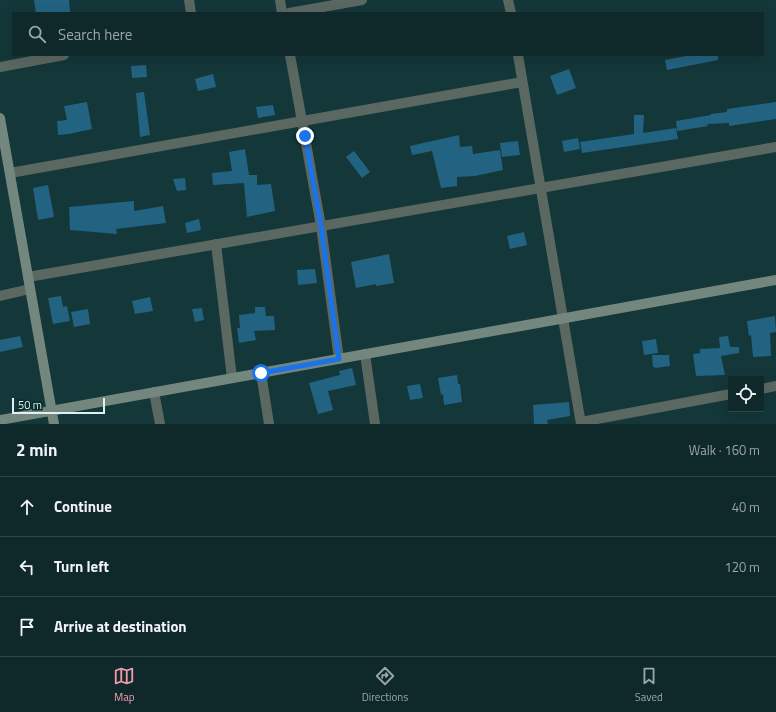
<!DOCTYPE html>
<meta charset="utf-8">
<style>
:root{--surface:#0f292b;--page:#183133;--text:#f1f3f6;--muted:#9ba6a9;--line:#2f4547;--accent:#f29aac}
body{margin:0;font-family:"Titillium Web",sans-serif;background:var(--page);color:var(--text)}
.controls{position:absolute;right:12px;bottom:12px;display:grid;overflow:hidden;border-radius:0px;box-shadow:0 4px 16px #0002}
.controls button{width:36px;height:36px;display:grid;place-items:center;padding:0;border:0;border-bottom:1px solid var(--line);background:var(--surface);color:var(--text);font:20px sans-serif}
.scale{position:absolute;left:12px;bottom:10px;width:93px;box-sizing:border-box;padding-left:4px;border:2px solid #def0f1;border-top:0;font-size:11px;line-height:14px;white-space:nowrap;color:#def0f1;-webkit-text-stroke:3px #082c2e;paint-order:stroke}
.stop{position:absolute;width:12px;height:12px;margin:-9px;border:3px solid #1a73e8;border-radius:50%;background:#fff}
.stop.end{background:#1a73e8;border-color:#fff;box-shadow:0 1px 4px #0008}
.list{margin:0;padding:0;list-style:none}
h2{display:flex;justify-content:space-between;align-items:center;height:52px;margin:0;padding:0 16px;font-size:17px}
h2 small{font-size:13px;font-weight:400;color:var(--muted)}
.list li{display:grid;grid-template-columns:26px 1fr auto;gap:12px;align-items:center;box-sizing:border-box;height:60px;padding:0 16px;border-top:1px solid var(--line)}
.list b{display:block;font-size:15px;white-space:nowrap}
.list em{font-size:13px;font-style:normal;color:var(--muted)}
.icon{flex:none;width:22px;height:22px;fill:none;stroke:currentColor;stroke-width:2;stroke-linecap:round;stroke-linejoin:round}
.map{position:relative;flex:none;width:776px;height:424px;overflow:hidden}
.search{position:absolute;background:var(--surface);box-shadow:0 4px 16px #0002;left:12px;right:12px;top:12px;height:44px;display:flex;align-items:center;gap:10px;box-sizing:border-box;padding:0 14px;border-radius:0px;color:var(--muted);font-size:15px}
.sheet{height:232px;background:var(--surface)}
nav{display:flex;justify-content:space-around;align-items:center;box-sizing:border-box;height:56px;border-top:1px solid var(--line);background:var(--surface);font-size:11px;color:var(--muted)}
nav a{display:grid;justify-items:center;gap:2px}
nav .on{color:var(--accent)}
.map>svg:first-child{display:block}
.building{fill:#226382}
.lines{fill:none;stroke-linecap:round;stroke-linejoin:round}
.street{stroke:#5b6862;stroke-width:10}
.secondary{stroke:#73877e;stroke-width:10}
.route{stroke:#1a73e8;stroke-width:5}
</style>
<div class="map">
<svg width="776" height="424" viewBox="0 0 776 424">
<rect width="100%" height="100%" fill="#143739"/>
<g class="building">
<path d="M 34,0 L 69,0 L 70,13 L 36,13 Z"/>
<path d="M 691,55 L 718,55 L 718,60 L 667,70 L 665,60 Z"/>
<path d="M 146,65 L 147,77 L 132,78 L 131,66 Z"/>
<path d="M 569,69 L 576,88 L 557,95 L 550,76 Z"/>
<path d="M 213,74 L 216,87 L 198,91 L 195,79 Z"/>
<path d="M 144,92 L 150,135 L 140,137 L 136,93 Z"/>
<path d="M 87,102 L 92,129 L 69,134 L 58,135 L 57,121 L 67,120 L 64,106 Z"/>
<path d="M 776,102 L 776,119 L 729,126 L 729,123 L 707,124 L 708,126 L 677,131 L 676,121 L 711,115 L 711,114 L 727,112 L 727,109 Z"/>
<path d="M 273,105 L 275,115 L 258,118 L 256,107 Z"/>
<path d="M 634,115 L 644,115 L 643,133 L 676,128 L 678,139 L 582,153 L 580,142 L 634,134 Z"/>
<path d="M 459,135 L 460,147 L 472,146 L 473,154 L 500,150 L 503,170 L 475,176 L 457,177 L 457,186 L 441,188 L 432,151 L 412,155 L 410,146 Z"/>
<path d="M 578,138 L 580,149 L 564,152 L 562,141 Z"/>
<path d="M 518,141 L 520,155 L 502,157 L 500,143 Z"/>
<path d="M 245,149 L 249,175 L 257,175 L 257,185 L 271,184 L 275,211 L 247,217 L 244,183 L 213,185 L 212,173 L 232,171 L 229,152 Z"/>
<path d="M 354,151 L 370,172 L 362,178 L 346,157 Z"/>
<path d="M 185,178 L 186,190 L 177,191 L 173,179 Z"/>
<path d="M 48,185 L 54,217 L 38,220 L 33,188 Z"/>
<path d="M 134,201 L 134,211 L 163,206 L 166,223 L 116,229 L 117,234 L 70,230 L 69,207 Z"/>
<path d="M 199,219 L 201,230 L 187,233 L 185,223 Z"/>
<path d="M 524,232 L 527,245 L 510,249 L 507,236 Z"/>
<path d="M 389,254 L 394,283 L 376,286 L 376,284 L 356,288 L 351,262 Z"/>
<path d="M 315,269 L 317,283 L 298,285 L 297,270 Z"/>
<path d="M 61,296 L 63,307 L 67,306 L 70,321 L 53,324 L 48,298 Z"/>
<path d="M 150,297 L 153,311 L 135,314 L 132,301 Z"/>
<path d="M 255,307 L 265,307 L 266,316 L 274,316 L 275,330 L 254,331 L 256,340 L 239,343 L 237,328 L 240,328 L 239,315 L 255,313 Z"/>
<path d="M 202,308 L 204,320 L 195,322 L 192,309 Z"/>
<path d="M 88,309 L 90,324 L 74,327 L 71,312 Z"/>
<path d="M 775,316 L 776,332 L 770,333 L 771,356 L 753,357 L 751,335 L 749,336 L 747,321 Z"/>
<path d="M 20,336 L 23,347 L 0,352 L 0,340 Z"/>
<path d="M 728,336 L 730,347 L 739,347 L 739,353 L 721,356 L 725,375 L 696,376 L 693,354 L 700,353 L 700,349 L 720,348 L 719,337 Z"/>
<path d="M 656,339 L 658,353 L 644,355 L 642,341 Z"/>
<path d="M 652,355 L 669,355 L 670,366 L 655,368 L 655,367 L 653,367 Z"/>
<path d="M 352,368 L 356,385 L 328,391 L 333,410 L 318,414 L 309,383 L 340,375 L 339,371 Z"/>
<path d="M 457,375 L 458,384 L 460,384 L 462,402 L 444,405 L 443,394 L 441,395 L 438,378 Z"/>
<path d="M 420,384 L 423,398 L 410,400 L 407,386 Z"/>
<path d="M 569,402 L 570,416 L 547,420 L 548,424 L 534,424 L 533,405 Z"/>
</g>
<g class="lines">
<g class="street">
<path d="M 189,0 L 191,13"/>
<path d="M 280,0 L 282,13"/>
<path d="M 508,0 L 511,13"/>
<path d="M 289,13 L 362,0"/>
<path d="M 290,55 L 321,226 L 339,359"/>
<path d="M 518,55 L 581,424"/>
<path d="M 0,67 L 64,55"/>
<path d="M 10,173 L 522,82"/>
<path d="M 216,244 L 232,378"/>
<path d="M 28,277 L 776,147"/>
<path d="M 0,296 L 30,289"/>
<path d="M 365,354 L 375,424"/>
<path d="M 261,373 L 269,424"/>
<path d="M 761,389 L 776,386"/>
<path d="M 154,392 L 160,424"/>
<path d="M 581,422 L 731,394"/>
</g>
<g class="secondary">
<path d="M 0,118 L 54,424"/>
<path d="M 0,420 L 776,280"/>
</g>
</g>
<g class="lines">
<path class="route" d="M 261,373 L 339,359 L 321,226 L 305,136"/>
</g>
</svg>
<div class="controls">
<button><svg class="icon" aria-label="locate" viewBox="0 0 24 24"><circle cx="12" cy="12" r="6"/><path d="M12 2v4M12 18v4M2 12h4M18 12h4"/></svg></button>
</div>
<div class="scale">50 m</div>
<div class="stop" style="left:261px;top:373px"></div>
<div class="stop end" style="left:305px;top:136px"></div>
<div class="search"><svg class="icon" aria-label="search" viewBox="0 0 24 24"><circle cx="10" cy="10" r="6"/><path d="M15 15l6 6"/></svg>Search here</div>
</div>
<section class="sheet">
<h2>2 min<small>Walk · 160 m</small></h2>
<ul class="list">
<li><svg class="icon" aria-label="ahead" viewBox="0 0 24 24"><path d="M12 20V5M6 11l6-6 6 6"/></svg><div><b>Continue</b></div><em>40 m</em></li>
<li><svg class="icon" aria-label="left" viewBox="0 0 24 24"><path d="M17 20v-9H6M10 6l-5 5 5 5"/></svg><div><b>Turn left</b></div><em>120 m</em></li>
<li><svg class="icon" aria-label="arrive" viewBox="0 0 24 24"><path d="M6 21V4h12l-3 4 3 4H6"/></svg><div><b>Arrive at destination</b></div></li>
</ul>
</section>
<nav>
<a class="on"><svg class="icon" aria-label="map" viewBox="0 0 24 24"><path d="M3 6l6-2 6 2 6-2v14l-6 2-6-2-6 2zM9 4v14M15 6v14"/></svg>Map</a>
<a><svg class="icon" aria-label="directions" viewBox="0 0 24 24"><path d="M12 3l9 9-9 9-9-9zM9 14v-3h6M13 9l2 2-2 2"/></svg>Directions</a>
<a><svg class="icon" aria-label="saved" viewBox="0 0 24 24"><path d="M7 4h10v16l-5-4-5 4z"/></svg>Saved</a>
</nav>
